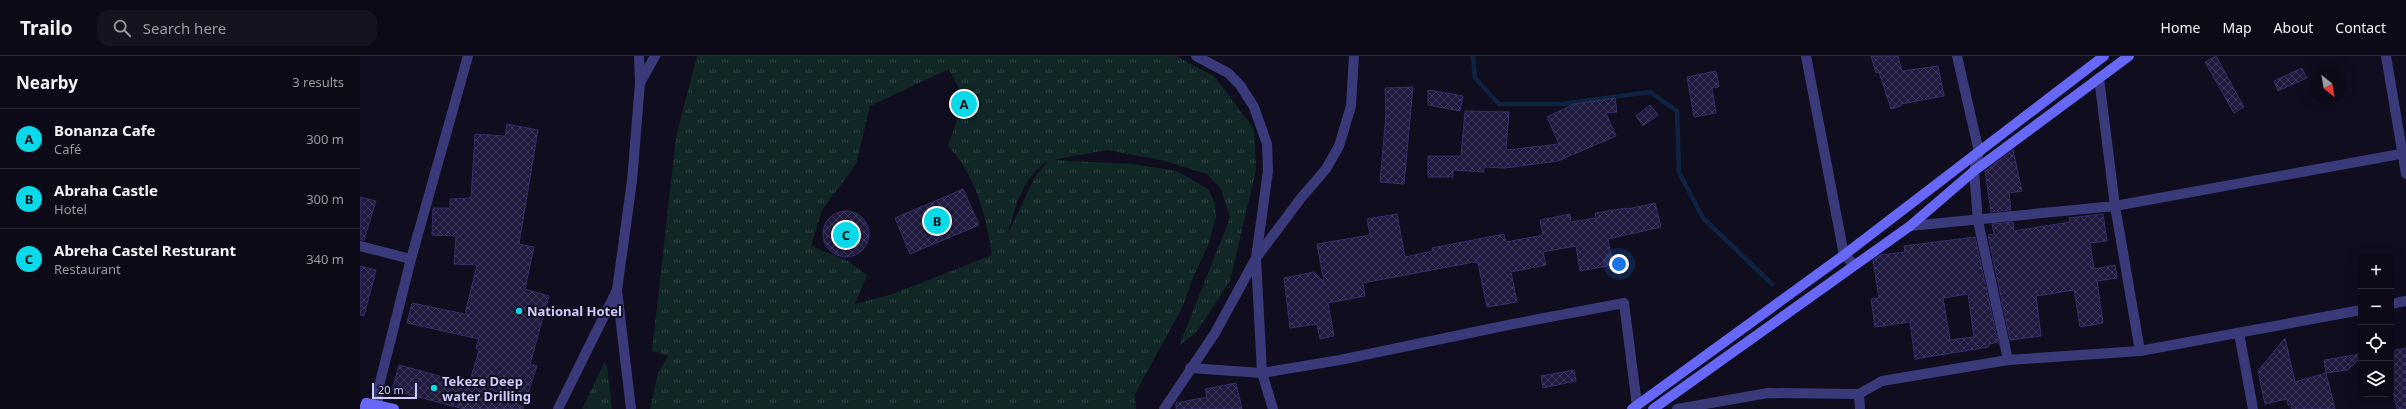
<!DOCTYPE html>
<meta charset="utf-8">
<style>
:root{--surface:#0b0a16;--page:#14131f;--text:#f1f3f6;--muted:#9a9aa1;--line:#2b2b35;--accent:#0ad9ea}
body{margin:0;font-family:"Noto Sans",sans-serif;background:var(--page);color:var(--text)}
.controls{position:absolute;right:12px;bottom:12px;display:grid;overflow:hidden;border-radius:8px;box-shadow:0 4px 16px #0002}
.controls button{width:36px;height:36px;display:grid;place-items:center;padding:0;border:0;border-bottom:1px solid var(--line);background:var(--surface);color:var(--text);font:20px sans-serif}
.compass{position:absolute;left:1950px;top:12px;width:36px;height:36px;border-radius:50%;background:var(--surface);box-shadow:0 4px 16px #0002;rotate:149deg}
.scale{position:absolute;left:12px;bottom:10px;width:45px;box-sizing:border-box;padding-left:4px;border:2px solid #d0cbfd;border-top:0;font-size:11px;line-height:14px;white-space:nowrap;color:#d0cbfd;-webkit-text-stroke:3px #0f0d1e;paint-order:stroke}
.you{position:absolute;left:1259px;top:208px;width:14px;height:14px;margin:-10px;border:3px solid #fff;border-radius:50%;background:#1a73e8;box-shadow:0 0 0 6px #1a73e833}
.badge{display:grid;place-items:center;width:26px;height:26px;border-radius:50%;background:var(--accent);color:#111;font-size:13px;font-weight:700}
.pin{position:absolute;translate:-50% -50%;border:2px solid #fff;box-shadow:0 1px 4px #0006}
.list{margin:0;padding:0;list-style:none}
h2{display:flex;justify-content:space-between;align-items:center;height:52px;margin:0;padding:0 16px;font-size:17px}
h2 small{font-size:13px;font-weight:400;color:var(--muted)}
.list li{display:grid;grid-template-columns:26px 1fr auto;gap:12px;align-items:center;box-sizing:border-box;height:60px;padding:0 16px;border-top:1px solid var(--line)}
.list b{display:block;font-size:15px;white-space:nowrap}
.list p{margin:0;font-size:13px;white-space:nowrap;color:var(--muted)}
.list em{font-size:13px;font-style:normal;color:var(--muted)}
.icon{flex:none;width:22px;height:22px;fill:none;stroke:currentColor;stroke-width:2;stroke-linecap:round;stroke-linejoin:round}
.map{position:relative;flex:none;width:2046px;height:353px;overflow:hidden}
header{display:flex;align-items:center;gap:24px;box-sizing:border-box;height:56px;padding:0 20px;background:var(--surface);border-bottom:1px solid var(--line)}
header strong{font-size:19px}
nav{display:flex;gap:22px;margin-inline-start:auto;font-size:14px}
.search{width:280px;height:36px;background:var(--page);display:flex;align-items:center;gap:10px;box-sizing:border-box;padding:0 14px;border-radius:12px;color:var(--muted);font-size:15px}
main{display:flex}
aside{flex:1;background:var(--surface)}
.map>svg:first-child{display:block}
.park{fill:url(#park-tufts);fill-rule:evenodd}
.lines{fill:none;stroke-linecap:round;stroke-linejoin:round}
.stream{stroke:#0e2341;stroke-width:4.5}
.building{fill:url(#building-cross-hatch);stroke:#372d69;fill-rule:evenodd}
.minor{stroke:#3a3a7b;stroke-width:10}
.tertiary{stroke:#3a3a7b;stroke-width:10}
.secondary{stroke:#6767f8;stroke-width:10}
.poi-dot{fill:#0ad9ea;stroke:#0f0d1e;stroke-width:1.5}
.labels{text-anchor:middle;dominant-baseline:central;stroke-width:4;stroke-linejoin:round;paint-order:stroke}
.poi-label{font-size:13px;font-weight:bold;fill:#d0cbfd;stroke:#0f0d1e;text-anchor:start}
</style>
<header>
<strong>Trailo</strong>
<div class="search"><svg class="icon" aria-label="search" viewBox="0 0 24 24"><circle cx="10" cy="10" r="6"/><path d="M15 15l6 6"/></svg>Search here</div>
<nav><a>Home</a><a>Map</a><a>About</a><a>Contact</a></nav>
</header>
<main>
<aside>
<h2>Nearby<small>3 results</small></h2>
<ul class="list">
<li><span class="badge">A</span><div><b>Bonanza Cafe</b><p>Café</p></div><em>300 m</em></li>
<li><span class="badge">B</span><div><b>Abraha Castle</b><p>Hotel</p></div><em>300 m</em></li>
<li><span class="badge">C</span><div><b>Abreha Castel Resturant</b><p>Restaurant</p></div><em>340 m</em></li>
</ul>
</aside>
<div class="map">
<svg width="2046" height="353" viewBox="0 0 2046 353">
<defs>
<pattern id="park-tufts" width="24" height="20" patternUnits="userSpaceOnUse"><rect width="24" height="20" fill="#102726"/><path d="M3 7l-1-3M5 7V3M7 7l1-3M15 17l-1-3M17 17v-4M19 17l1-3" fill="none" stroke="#324546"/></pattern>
<pattern id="building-cross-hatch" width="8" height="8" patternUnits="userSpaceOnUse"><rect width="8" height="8" fill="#201a3e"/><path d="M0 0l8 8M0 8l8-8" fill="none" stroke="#3f3a5b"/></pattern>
</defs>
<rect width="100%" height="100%" fill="#0f0d1e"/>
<g class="park">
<path d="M 337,0 L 816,0 L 854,20 L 894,73 L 896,114 L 870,225 L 837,275 L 819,290 L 870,162 L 861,133 L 847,118 L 801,104 L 747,94 L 692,104 L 773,108 L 817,115 L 848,133 L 855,147 L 856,160 L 849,187 L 832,224 L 823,250 L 775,338 L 776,353 L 290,353 L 298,317 L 308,300 L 292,295 L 316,81 ZM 589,13 L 604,43 L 588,90 C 616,120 626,159 632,199 L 533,238 L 495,248 L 507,219 L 488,205 L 451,190 L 462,154 L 496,108 L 510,50 ZM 688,105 L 675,121 L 648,177 C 656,149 662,122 688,105 Z"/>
<path d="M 244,307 L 247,310 L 252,353 L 222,353 Z"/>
</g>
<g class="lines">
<path class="stream" d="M 1113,0 L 1115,22 L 1139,48 L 1202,48 L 1290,36 L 1317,55 L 1319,116 L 1343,162 L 1412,228"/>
</g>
<g class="building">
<path d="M 1511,0 L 1538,0 L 1542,15 L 1578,10 L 1584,40 L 1541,48 L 1541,50 L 1531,53 L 1519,16 L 1516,17 Z"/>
<path d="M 1856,0 L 1884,51 L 1874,57 L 1845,6 Z"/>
<path d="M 1942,12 L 1947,22 L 1918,35 L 1914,25 Z"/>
<path d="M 1356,15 L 1359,31 L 1352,32 L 1356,57 L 1334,61 L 1327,21 Z"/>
<path d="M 1053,31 L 1044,128 L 1020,126 L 1026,58 L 1025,32 Z"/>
<path d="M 1068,34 L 1103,40 L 1100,55 L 1068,49 Z"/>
<path d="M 1255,42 L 1257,56 L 1246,57 L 1256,80 L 1198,105 L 1145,112 L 1124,111 L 1124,116 L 1093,114 L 1093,121 L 1068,121 L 1068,100 L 1101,100 L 1105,55 L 1149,56 L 1146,94 L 1199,88 L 1187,61 L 1214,48 Z"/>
<path d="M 1290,49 L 1298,59 L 1283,70 L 1276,60 Z"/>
<path d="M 147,68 L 178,74 L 159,188 L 174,191 L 165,233 L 189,240 L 170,308 L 177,310 L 163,353 L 104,353 L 32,334 L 39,309 L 109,328 L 119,294 L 116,292 L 119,283 L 47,267 L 52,247 L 105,258 L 117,209 L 94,208 L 96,180 L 72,179 L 73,152 L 90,152 L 90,143 L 111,142 L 115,78 L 145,80 Z"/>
<path d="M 1653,94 L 1662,135 L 1649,137 L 1651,154 L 1631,156 L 1625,115 Z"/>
<path d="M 603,133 L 619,169 L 550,198 L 535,162 Z"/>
<path d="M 0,141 L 16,145 L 4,184 L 0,184 Z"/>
<path d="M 1295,147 L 1301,171 L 1248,183 L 1253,209 L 1220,215 L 1216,190 L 1183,196 L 1186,209 L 1151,216 L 1157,246 L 1127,251 L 1118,207 L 1114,206 L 1003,227 L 1005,240 L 968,247 L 974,280 L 960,283 L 957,268 L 930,272 L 924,222 L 954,216 L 964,226 L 957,188 L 1010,179 L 1007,163 L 1037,158 L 1045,201 L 1073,195 L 1072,192 L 1144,178 L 1146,186 L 1183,179 L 1180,164 L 1210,158 L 1211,166 L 1236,162 L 1235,157 L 1266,152 L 1267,153 Z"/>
<circle cx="486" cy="178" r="23"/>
<path d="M 1743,158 L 1747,185 L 1730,187 L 1734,213 L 1755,209 L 1757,222 L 1737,225 L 1743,267 L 1720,271 L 1714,234 L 1676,240 L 1681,280 L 1650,284 L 1628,179 L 1634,178 L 1632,168 L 1653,166 L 1654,175 L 1710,166 L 1709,162 Z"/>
<path d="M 1615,181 L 1638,286 L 1629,288 L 1629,291 L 1555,303 L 1550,266 L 1515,271 L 1511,243 L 1519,242 L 1513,204 L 1520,199 L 1545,196 L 1544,190 ZM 1608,238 L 1614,281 L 1590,284 L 1583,242 Z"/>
<path d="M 0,210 L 16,214 L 4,260 L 0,259 Z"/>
<path d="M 1925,282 L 1935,326 L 1966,317 L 1975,353 L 1932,353 L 1931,348 L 1928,349 L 1927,343 L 1905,348 L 1898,315 Z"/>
<path d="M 2046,292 L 2046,353 L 2037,353 L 2031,326 L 2031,295 Z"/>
<path d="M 2001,298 L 2001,301 L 1988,314 L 1966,317 L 1964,304 Z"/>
<path d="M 1214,314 L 1216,325 L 1183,332 L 1181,320 Z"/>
<path d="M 876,327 L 882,353 L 816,353 L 816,347 L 847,341 L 845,333 Z"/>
</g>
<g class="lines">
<g class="minor">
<path d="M 836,0 L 868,17 L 880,29 L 894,51 L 907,88 L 908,115 L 896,202 L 902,317 L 913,353"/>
<path d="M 1597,0 L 1619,96 L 1614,115 L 1618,165 L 1648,304"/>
<path d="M 2026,0 L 2046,118"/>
<path d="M 1739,22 L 1755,150 L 1780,295"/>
<path d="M 280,27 L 295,0"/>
<path d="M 1550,170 L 1755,150 L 2046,97"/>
<path d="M 0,190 L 51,203"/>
<path d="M 2031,248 L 2046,245"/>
<path d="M 1879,277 L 1893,353"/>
<path d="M 830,312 L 902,317 L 980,304 L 1153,268 L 1264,247 L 1277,349"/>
<path d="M 1499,338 L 1500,353"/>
<path d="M 18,350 L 18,334 L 51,203 L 108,0"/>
<path d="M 804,353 L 855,277 L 896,202 L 941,142 L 966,113 L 979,90 L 991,50 L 994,0"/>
<path d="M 1317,353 L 1408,337 L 1499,338 L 1522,325 L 1648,304 L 1780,295 L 2001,254"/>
</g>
<g class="tertiary">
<path d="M 1446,0 L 1484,199 L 1494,208"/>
<path d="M 198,353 L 257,234"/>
<path d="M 271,353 L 257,234 L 272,125 L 280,27 L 279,0"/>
</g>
<g class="secondary">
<path d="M 4,353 L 6,347 L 34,353"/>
<path d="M 1272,353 L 1484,199 L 1744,0"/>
<path d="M 1293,353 L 1550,170 L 1614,115 L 1769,0"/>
</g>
</g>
<g class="poi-dot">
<circle cx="159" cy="255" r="4"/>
<circle cx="74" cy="332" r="4"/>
</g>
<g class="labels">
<g class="poi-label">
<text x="167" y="255">National Hotel</text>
<text x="82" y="325">Tekeze Deep<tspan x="82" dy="15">water Drilling</tspan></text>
</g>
</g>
</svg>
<div class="controls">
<button>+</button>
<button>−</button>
<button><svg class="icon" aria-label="locate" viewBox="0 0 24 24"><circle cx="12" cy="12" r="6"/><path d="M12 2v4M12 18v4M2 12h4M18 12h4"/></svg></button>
<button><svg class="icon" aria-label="layers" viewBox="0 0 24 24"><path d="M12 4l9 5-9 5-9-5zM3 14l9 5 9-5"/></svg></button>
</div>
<svg class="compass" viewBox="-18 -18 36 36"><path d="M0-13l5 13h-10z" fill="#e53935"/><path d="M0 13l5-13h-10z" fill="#9a9aa1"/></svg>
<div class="scale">20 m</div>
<div class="you"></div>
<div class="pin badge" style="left:604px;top:48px">A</div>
<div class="pin badge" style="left:577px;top:165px">B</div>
<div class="pin badge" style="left:486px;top:179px">C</div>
</div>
</main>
